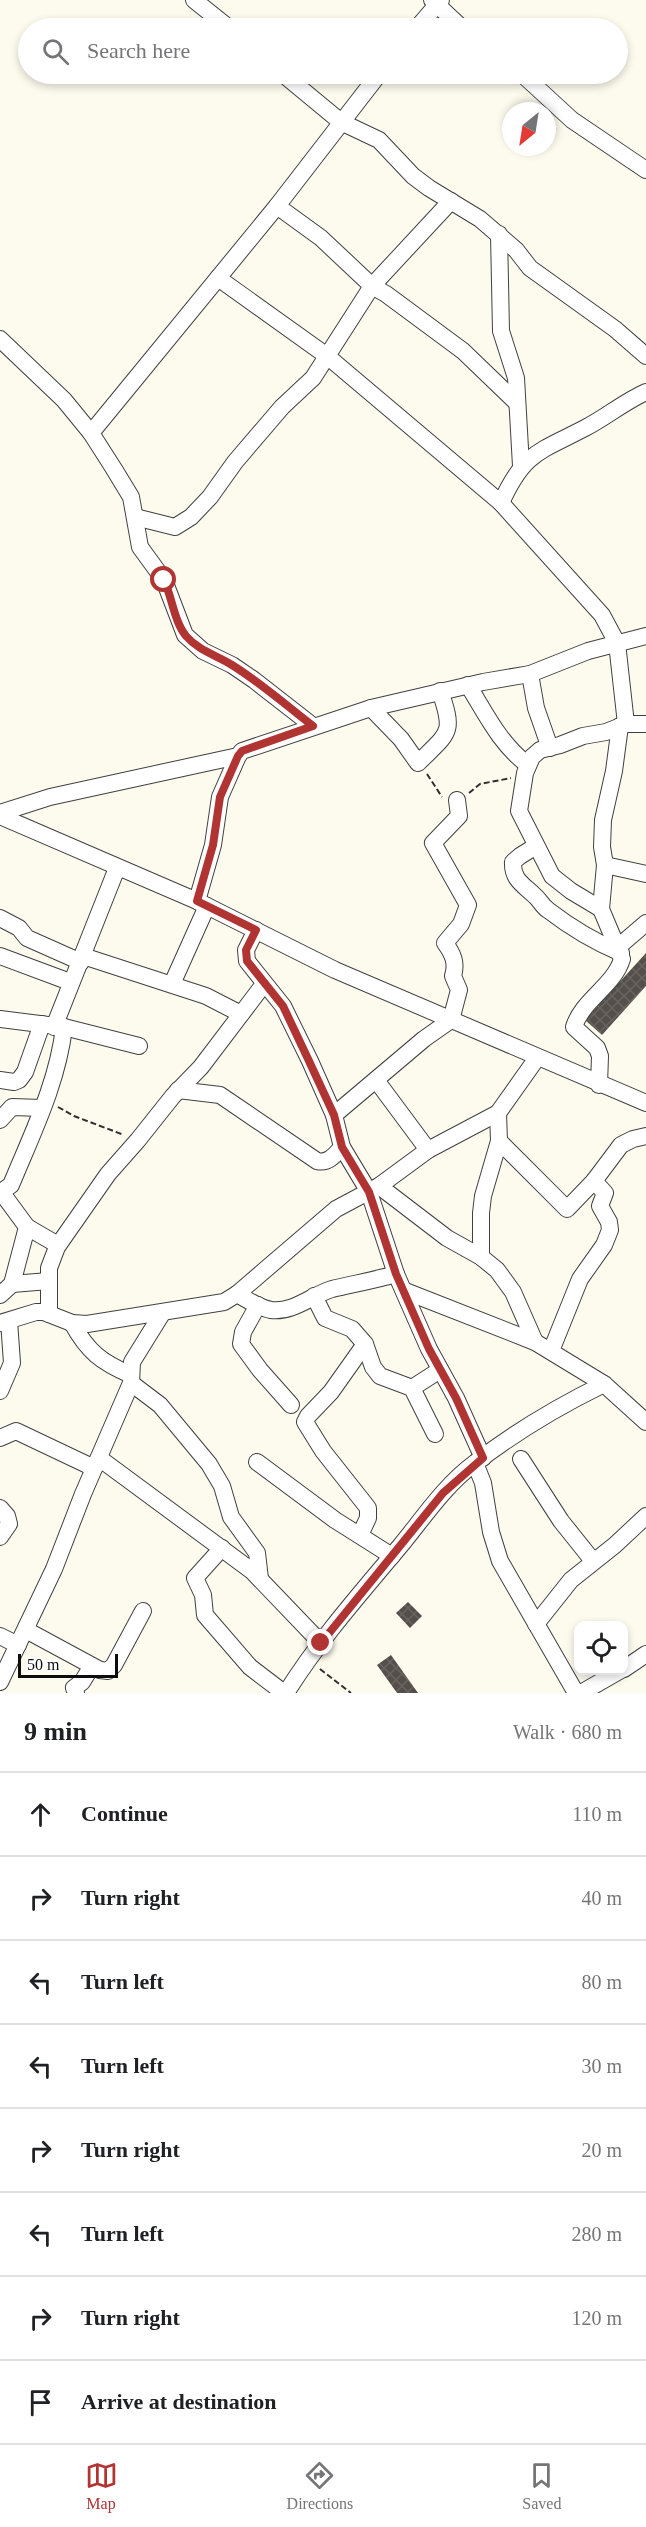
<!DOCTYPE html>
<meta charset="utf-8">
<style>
:root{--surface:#fff;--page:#f2f2f2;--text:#202124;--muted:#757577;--line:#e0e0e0;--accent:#b03432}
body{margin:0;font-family:"Times New Roman",serif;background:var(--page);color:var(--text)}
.controls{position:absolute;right:18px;bottom:18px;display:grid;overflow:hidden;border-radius:12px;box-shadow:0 3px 9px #0003}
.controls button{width:54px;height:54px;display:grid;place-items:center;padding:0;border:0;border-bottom:2px solid var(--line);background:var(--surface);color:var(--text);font:30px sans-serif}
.compass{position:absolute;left:502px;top:102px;width:54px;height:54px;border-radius:50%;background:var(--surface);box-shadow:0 3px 9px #0003;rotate:210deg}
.scale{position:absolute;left:18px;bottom:15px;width:100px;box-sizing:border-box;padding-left:6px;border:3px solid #0d0d0d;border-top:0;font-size:16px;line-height:21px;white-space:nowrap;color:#0d0d0d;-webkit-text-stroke:4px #fff;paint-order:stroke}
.stop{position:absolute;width:18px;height:18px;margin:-14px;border:4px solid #b03432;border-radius:50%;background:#fff}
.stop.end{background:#b03432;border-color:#fff;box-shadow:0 2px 6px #0008}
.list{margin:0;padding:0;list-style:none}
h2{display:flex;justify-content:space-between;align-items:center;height:78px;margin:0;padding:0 24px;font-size:26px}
h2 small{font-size:20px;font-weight:400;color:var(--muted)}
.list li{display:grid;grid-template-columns:39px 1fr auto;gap:18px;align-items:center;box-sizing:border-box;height:84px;padding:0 24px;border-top:2px solid var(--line)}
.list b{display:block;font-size:22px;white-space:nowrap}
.list em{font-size:20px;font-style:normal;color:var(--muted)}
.icon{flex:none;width:33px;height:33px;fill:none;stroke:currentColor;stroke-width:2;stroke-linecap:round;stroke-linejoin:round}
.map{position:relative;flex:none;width:646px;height:1693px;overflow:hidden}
.search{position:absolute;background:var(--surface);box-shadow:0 3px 9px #0003;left:18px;right:18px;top:18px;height:66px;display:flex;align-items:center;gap:15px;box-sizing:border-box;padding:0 21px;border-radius:33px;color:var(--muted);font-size:22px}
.sheet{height:750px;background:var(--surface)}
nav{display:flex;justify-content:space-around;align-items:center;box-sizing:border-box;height:84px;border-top:2px solid var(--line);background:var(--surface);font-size:16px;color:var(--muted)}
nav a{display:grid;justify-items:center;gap:3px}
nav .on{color:var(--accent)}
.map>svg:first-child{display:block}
.building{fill:url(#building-cross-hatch)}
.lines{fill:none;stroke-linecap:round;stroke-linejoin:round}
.minor-casing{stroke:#404040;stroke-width:18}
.path{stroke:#2f2f2f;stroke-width:2;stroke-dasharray:6 3;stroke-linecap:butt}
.minor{stroke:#fff;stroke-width:16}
.route{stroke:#b03432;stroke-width:8}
</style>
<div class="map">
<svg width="646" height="1693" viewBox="0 0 646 1693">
<defs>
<pattern id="building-cross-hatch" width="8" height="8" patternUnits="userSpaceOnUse" patternTransform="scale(1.5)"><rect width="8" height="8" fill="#544f4a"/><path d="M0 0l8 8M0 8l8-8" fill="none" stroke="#686460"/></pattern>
</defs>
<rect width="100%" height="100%" fill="#fdfbee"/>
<g class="building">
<path d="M 646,953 L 646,986 L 602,1035 L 585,1020 Z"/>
<path d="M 408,1602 L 422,1616 L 410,1628 L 396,1613 Z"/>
<path d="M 391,1655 L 418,1693 L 397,1693 L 377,1665 Z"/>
</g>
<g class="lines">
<g class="minor-casing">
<g id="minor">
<path d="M 194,0 L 229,28"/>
<path d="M 432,0 L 462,28"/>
<path d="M 417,28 L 441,0"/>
<path d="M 283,74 L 341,122 L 379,140 L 413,176 L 429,188 L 480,219 L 516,250 L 530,268 L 615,329 L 646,356"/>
<path d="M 522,74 L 572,120 L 646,170"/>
<path d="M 277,206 L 321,238 L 372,286 L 386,294 L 463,351 L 517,403"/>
<path d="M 499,234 L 501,331 L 516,378 L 521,466"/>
<path d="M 218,278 L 327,356 L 501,503 L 602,615 L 617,643 L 626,724"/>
<path d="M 0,339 L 64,400 L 91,433 L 114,469 L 131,497 L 140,547 L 164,580 L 185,635 L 203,651 L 232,665 L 254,680 L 313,726"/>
<path d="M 91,433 L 277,206 L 379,74"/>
<path d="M 501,503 C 524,452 539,452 585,428 C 606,417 624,402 646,392"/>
<path d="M 135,517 L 175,527 L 191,517 L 210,497 L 235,462 L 282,407 L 313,378 L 372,286 L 451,201"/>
<path d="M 530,674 L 536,708 L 550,748"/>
<path d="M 468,685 C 486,714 500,744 528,765"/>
<path d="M 371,708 L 401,739 L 418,763 C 449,732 455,734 440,691"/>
<path d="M 0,813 L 50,797 L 238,756 L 242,751 L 371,708 L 483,682 L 530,674 L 588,651 L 646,636"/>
<path d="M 0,816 L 197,901 L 335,970 L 646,1103"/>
<path d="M 536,846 L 520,856 L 513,862 C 512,880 524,885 535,896 C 540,900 542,906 548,910 C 570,927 595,942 621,953"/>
<path d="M 605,865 L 646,874"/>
<path d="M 197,901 L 213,845 L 220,797 L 238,756"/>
<path d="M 601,909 L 571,891 L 552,876 L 519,811 L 525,773 L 532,757 L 540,750 L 560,745 L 583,736 L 606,732 L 626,724 L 646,724"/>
<path d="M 0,918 L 19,928 L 27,938 L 81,962"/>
<path d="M 256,930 L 246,950 L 247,961 L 283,1006 L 310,1061 L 334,1115 L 342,1147 L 369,1192 L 396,1274 L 429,1349 L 456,1398 L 483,1458"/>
<path d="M 618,947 L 646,923"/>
<path d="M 0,956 L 70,982"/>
<path d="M 83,956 L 206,996 L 241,1014"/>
<path d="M 172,984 L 207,906"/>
<path d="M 0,1019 L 64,1027 L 139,1046"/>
<path d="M 54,1027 L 117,868"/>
<path d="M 0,1080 L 14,1082 L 19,1080 L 25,1072 L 42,1024"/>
<path d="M 376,1080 L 428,1150"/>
<path d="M 599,1085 L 600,1056 L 597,1048 L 574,1027 C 582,1000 614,986 622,959 L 601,909 L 605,865 L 602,847 L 603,820 L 614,771 L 620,726"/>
<path d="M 178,1090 L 220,1095 L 317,1161 C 328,1164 335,1155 342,1147"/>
<path d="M 334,1115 L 424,1039 L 451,1020 L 459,990 L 453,976 C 457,963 453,954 445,943 L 461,924 L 468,905 L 433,843 L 459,816 L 457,800"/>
<path d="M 0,1120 L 12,1107 L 42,1108"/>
<path d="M 499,1141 L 567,1209 L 594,1181 L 621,1145 L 633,1139 L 646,1136"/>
<path d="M 379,1186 L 447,1238 L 481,1257 L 497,1270 L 513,1292 L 535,1342"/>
<path d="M 0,1193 L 11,1185 C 32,1134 58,1082 64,1027"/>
<path d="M 27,1227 L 58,1245"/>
<path d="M 481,1257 L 481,1213 L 483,1196 L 499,1141 L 498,1113"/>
<path d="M 12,1284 L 49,1281"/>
<path d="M 405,1291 L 535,1342 L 604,1384 L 646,1422"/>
<path d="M 237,1294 C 248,1300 259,1308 271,1310 C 293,1313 312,1295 332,1289 C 353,1284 375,1280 396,1274"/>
<path d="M 0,1295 L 12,1284 L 27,1227 L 2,1193"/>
<path d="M 314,1296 L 325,1318 L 352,1329 L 365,1344 L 373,1367 L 380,1376 L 412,1388 L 435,1434"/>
<path d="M 258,1305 L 243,1332 L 241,1344 L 260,1370 L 291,1405"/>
<path d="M 49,1314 L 49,1268 L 57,1247 L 108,1174 L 138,1140 L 173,1096 L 201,1067 L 264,984"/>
<path d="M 0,1323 L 36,1312 L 44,1312 L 72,1323 L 87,1324 L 224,1302 L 237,1294 L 336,1209 L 379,1186 L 428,1150 L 498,1113 L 537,1058"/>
<path d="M 72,1323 C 88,1352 101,1362 131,1375"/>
<path d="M 551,1351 L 580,1279 L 604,1245 L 610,1230 L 609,1222 L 600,1206 L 605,1193 L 594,1181"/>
<path d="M 131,1383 L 160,1405 L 209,1464 L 222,1486 L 231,1517 L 257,1553 L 260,1579"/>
<path d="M 412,1388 L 440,1370"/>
<path d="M 0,1391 L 12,1363 L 9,1321"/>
<path d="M 0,1438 L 16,1431 L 94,1468"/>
<path d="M 99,1458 L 252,1571 L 321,1643"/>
<path d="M 521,1459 L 561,1521 L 593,1561"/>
<path d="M 257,1462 L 335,1520 L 392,1556"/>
<path d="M 475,1463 L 483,1483 L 491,1532 L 500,1561 L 576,1693"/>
<path d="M 0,1508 L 7,1516 L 9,1524 L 0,1537"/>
<path d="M 360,1535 L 368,1518 L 368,1508 L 323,1451 L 305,1422 L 308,1416 L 331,1392 L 365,1344"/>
<path d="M 222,1548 L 195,1578 L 203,1595 L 205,1615 L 250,1667 L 284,1693"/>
<path d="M 536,1624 L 571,1580 L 615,1545 L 646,1516"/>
<path d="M 26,1630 L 100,1670 L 108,1671 L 114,1665 L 143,1611"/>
<path d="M 0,1636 L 18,1645"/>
<path d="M 624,1669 L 646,1654"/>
<path d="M 0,1682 L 54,1569 L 83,1494 L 131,1383 L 132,1362 L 163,1312"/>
<path d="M 76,1693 L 74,1688 L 82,1682 L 92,1666"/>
<path d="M 286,1693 C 319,1640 361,1593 401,1545 C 424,1517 445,1485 475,1463 C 514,1433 559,1406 604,1384"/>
<path d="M 581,1693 L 621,1670"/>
</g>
</g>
<g class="path">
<path d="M 427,774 L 442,797"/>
<path d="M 469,793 L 480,784 L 511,778"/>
<path d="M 58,1107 L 74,1116 L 124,1135"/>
<path d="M 320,1669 L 351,1693"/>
</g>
<use href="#minor" class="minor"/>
</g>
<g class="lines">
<path class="route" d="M 164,580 C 172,597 174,621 186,636 C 199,651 216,655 232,665 C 261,683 287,706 313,726 L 242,751 L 238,756 L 220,797 L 213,845 L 197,901 L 256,930 L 246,950 L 247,961 L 283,1006 L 309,1061 L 334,1115 L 342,1147 L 369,1192 L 396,1274 L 429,1349 L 456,1398 L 483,1458 L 443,1493 L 321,1643"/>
</g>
</svg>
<div class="controls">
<button><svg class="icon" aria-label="locate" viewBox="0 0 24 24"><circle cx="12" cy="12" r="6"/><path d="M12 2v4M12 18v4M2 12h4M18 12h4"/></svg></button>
</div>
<svg class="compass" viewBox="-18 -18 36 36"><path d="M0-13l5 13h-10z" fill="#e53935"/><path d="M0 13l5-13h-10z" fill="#757577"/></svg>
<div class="scale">50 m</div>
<div class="stop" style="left:164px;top:580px"></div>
<div class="stop end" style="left:321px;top:1643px"></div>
<div class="search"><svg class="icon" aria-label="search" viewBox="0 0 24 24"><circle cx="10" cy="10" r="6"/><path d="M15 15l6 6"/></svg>Search here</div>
</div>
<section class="sheet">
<h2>9 min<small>Walk · 680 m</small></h2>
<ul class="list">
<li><svg class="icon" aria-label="ahead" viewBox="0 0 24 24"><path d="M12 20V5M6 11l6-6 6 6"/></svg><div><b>Continue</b></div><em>110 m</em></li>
<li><svg class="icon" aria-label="right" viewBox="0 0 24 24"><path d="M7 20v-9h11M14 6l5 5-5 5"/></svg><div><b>Turn right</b></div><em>40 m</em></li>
<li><svg class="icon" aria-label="left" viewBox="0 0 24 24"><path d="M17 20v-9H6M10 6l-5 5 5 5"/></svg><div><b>Turn left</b></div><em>80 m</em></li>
<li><svg class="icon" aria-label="left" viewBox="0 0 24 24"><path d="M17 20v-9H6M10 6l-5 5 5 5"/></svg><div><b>Turn left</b></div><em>30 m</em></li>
<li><svg class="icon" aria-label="right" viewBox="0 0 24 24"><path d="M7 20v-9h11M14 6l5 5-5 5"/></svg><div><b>Turn right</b></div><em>20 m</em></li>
<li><svg class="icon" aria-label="left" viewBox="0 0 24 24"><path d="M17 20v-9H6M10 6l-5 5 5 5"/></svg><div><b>Turn left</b></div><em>280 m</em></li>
<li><svg class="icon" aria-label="right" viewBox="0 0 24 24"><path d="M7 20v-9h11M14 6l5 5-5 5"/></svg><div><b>Turn right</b></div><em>120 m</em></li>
<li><svg class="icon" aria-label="arrive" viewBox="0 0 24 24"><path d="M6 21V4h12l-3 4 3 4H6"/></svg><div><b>Arrive at destination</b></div></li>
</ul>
</section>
<nav>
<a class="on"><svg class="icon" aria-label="map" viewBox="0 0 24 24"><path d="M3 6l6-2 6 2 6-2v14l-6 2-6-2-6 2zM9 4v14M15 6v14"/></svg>Map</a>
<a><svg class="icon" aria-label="directions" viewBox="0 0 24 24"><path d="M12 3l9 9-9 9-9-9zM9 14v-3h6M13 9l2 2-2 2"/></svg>Directions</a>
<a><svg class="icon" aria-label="saved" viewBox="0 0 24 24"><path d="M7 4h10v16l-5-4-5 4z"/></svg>Saved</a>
</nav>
